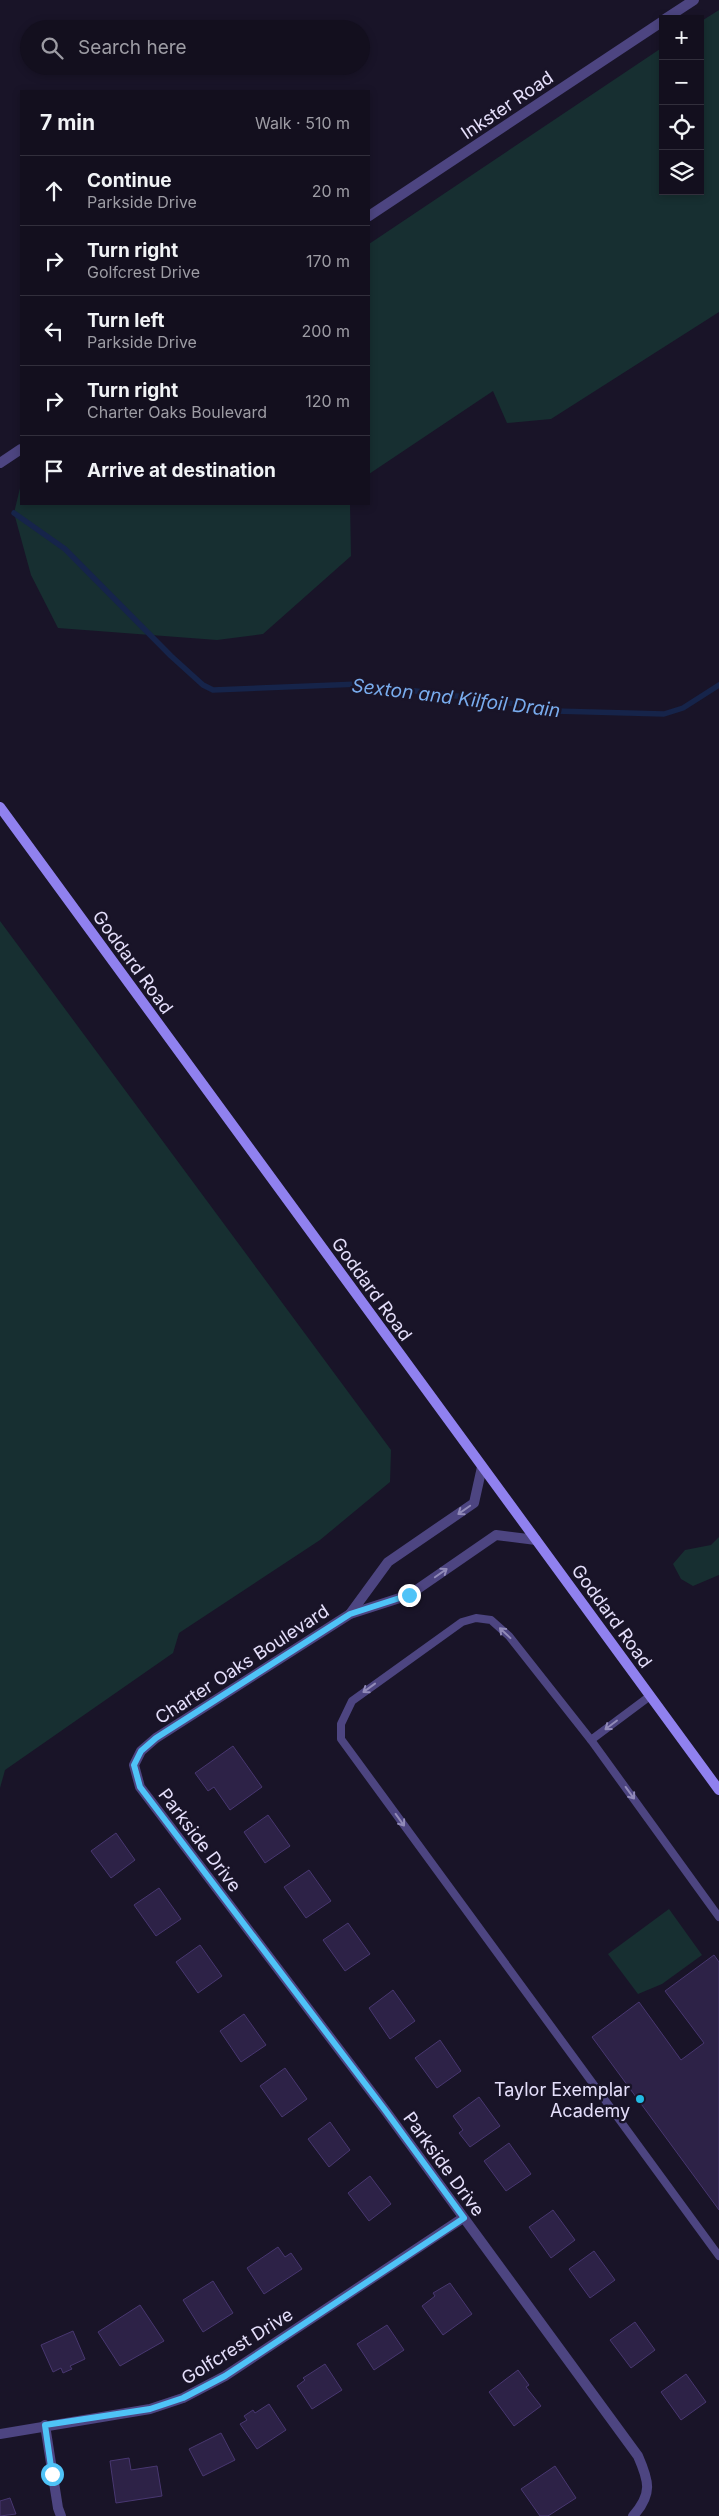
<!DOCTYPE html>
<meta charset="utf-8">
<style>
:root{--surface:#130f1e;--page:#1c1827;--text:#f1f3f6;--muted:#9d9ca4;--line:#322f3c}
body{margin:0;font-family:Inter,sans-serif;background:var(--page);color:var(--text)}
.controls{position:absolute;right:15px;top:15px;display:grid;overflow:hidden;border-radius:0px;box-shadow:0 2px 8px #0003}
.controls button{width:45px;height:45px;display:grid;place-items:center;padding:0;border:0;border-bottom:1px solid var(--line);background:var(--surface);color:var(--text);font:25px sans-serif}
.stop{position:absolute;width:15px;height:15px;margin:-11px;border:4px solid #4fc3f7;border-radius:50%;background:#fff}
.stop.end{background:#4fc3f7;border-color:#fff;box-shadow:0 1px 5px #0008}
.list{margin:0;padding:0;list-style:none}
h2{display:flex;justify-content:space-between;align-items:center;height:65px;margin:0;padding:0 20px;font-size:21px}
h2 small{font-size:16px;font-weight:400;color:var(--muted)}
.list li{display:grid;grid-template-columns:32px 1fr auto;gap:15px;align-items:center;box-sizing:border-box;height:70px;padding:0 20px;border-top:1px solid var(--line)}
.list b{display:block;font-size:19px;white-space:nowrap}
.list p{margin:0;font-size:16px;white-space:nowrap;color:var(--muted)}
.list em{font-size:16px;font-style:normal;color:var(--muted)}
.icon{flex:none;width:28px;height:28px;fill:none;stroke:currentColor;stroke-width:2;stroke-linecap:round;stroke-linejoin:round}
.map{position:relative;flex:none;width:719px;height:2516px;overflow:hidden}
.search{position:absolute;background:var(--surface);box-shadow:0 2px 8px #0003;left:20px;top:20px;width:350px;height:55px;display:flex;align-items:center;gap:12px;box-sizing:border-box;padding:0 18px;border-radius:28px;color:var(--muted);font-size:19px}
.panel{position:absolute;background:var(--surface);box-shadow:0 2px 8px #0003;left:20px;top:90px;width:350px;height:415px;border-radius:0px}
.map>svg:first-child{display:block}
.green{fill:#172f31}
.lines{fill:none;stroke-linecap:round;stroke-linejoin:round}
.stream{stroke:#16244a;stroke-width:5.5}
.building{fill:#2d2247;stroke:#483770}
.service{stroke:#4d4581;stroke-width:8}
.minor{stroke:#4d4581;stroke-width:10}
.tertiary{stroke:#4d4581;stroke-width:10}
.secondary{stroke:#9081ef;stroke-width:10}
.oneway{stroke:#918ab8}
.route{stroke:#4fc3f7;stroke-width:6}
.poi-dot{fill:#22bbe4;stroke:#191428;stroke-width:2}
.labels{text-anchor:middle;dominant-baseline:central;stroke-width:5;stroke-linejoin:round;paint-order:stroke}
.street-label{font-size:18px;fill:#e5dffb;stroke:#191428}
.poi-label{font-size:18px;fill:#e5dffb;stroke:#191428;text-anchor:end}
.water-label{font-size:19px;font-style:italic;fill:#79acee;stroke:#191428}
</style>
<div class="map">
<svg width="719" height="2516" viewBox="0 0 719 2516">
<rect width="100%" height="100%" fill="#191428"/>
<g class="green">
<path d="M 719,10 L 719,312 L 551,419 L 507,423 L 493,391 L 369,474 L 369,244 L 663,47 L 663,191 L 700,191 L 700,22 Z"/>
<path d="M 21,484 L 21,504 L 350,504 L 351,556 L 263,634 L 217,640 L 58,628 L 31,575 L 14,513 Z"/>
<path d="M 0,921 L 391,1450 L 390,1482 L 320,1540 L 179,1633 L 173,1653 L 5,1770 L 0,1788 Z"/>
<path d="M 719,1537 L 719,1575 L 693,1586 L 681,1579 L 673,1564 L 685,1550 L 711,1545 Z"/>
<path d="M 669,1909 L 702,1955 L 662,1984 L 638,1994 L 608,1954 Z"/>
</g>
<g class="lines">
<path class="stream" d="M 14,513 L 65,549 L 171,656 L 203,685 L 213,690 L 359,684 L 497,701 L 555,711 L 664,714 L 683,708 L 719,685"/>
</g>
<g class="building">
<path d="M 233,1746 L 262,1787 L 230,1810 L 214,1787 L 208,1791 L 195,1773 Z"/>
<path d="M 268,1815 L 290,1846 L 265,1863 L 244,1832 Z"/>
<path d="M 116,1833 L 135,1860 L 111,1878 L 91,1851 Z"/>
<path d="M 309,1870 L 331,1901 L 306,1918 L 284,1887 Z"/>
<path d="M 159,1888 L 181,1919 L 156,1936 L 134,1905 Z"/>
<path d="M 348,1923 L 370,1954 L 345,1971 L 323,1940 Z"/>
<path d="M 200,1945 L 222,1976 L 198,1993 L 176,1962 Z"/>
<path d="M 714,1955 L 719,1962 L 719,2210 L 592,2037 L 639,2002 L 681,2060 L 704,2043 L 665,1991 Z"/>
<path d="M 393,1990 L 415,2021 L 390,2039 L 369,2008 Z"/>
<path d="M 244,2014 L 266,2045 L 241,2062 L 220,2031 Z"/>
<path d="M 440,2040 L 461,2071 L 437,2088 L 415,2058 Z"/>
<path d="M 285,2068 L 307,2099 L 282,2117 L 260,2086 Z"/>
<path d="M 479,2097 L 500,2126 L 470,2147 L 459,2133 L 463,2130 L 453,2116 Z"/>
<path d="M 330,2122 L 350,2150 L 329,2167 L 308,2139 Z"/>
<path d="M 509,2143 L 531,2174 L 506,2191 L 484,2161 Z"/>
<path d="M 370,2176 L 391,2204 L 369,2221 L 348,2193 Z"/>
<path d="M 553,2210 L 575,2240 L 551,2258 L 529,2227 Z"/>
<path d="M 278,2247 L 285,2257 L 291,2253 L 302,2269 L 264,2294 L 247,2268 Z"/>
<path d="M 594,2251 L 615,2280 L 590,2298 L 569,2269 Z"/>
<path d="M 213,2281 L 233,2313 L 203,2332 L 183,2300 Z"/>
<path d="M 450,2283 L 472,2314 L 443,2335 L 422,2306 L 435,2296 L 433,2293 Z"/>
<path d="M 140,2305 L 164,2341 L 120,2366 L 98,2332 Z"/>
<path d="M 635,2322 L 655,2350 L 631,2368 L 610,2340 Z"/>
<path d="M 387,2325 L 404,2350 L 374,2370 L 357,2344 Z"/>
<path d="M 73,2331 L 85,2359 L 70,2366 L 72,2369 L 63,2373 L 61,2368 L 53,2372 L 41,2345 Z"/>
<path d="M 325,2364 L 342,2390 L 312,2409 L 297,2386 L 305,2380 L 303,2378 Z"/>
<path d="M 518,2370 L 529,2385 L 526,2387 L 541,2406 L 514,2426 L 489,2392 Z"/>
<path d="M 686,2374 L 706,2402 L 681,2420 L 661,2392 Z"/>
<path d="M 269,2404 L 286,2430 L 257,2449 L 240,2424 L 247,2420 L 244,2416 L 253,2410 L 255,2413 Z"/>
<path d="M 221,2433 L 235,2460 L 203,2476 L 189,2449 Z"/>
<path d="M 129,2458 L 131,2470 L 157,2466 L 162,2496 L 116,2503 L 110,2461 Z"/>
<path d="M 555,2466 L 576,2498 L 548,2516 L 540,2516 L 521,2489 Z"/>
<path d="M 10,2498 L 16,2514 L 0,2516 L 0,2501 Z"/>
</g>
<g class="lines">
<g class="service">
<path d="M 650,1696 L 591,1740 L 509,1636 L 491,1620 L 476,1618 L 462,1622 L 352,1701 L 341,1724 L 341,1739 L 719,2256"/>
<path d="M 591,1740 L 719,1917"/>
</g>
<g class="minor">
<path d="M 536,1540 L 496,1535 L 409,1595 L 350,1614 L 156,1738 L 141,1751 L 134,1765 L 140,1787 L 385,2110 L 638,2456 C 649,2481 653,2494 633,2516"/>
<path d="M 350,1614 L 388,1562 L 474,1503 L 482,1467"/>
<path d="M 45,2425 L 58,2508 L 61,2516"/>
<path d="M 0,2434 L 150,2409 L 183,2398 L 225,2376 L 463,2218"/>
</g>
<g class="tertiary">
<path d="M 665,19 L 694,0"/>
<path d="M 369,216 L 663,21"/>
<path d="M 0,463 L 21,449"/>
</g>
<path class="secondary" d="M 0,807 L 719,1790"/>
</g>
<defs><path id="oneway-shaft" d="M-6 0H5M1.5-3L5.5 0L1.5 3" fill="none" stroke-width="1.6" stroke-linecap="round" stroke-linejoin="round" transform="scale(1.25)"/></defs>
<g class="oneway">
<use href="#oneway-shaft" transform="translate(464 1510) rotate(145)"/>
<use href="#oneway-shaft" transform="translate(441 1573) rotate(-35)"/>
<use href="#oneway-shaft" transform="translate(505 1633) rotate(-137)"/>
<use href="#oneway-shaft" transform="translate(369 1688) rotate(144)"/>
<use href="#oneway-shaft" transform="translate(611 1725) rotate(143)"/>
<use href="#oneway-shaft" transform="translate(630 1793) rotate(54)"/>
<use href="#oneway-shaft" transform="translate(400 1820) rotate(54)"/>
</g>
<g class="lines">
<path class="route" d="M 52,2474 L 45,2425 L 150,2409 L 183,2398 L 225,2376 L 464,2218 L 385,2110 L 140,1787 L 134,1765 L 141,1751 L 156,1738 L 350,1614 L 409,1595"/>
</g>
<circle class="poi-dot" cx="640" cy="2099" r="5"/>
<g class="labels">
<g class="street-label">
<text transform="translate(507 105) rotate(-34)">Inkster Road</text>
<text transform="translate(133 962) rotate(54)">Goddard Road</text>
<text transform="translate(372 1289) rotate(54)">Goddard Road</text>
<text transform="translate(612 1616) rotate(54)">Goddard Road</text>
<text transform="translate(242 1664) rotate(-33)">Charter Oaks Boulevard</text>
<text transform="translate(200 1840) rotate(53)">Parkside Drive</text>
<text transform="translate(444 2164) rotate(54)">Parkside Drive</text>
<text transform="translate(237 2346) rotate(-32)">Golfcrest Drive</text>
</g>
<g class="poi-label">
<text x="630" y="2089">Taylor Exemplar<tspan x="630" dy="21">Academy</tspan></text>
</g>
<g class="water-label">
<text transform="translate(456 698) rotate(7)">Sexton and Kilfoil Drain</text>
</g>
</g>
</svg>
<div class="controls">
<button>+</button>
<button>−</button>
<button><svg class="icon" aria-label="locate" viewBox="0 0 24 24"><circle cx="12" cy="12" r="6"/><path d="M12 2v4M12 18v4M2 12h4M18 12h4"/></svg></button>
<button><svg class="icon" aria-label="layers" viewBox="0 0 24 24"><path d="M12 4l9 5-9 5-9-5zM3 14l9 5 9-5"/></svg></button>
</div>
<div class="stop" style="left:52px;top:2474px"></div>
<div class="stop end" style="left:409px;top:1595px"></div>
<div class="search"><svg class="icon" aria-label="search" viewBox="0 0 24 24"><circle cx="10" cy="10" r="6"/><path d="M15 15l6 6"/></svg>Search here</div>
<section class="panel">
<h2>7 min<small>Walk · 510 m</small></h2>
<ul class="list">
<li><svg class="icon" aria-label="ahead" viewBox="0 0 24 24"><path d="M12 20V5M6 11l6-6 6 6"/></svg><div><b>Continue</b><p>Parkside Drive</p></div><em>20 m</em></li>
<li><svg class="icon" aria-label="right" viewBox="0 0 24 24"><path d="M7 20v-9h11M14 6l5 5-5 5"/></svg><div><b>Turn right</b><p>Golfcrest Drive</p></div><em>170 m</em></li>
<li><svg class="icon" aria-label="left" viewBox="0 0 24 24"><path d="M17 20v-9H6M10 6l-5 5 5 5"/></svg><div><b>Turn left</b><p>Parkside Drive</p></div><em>200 m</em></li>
<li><svg class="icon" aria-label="right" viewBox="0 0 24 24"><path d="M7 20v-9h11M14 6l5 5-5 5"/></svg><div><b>Turn right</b><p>Charter Oaks Boulevard</p></div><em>120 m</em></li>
<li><svg class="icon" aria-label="arrive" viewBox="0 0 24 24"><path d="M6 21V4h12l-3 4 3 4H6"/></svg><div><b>Arrive at destination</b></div></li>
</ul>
</section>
</div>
